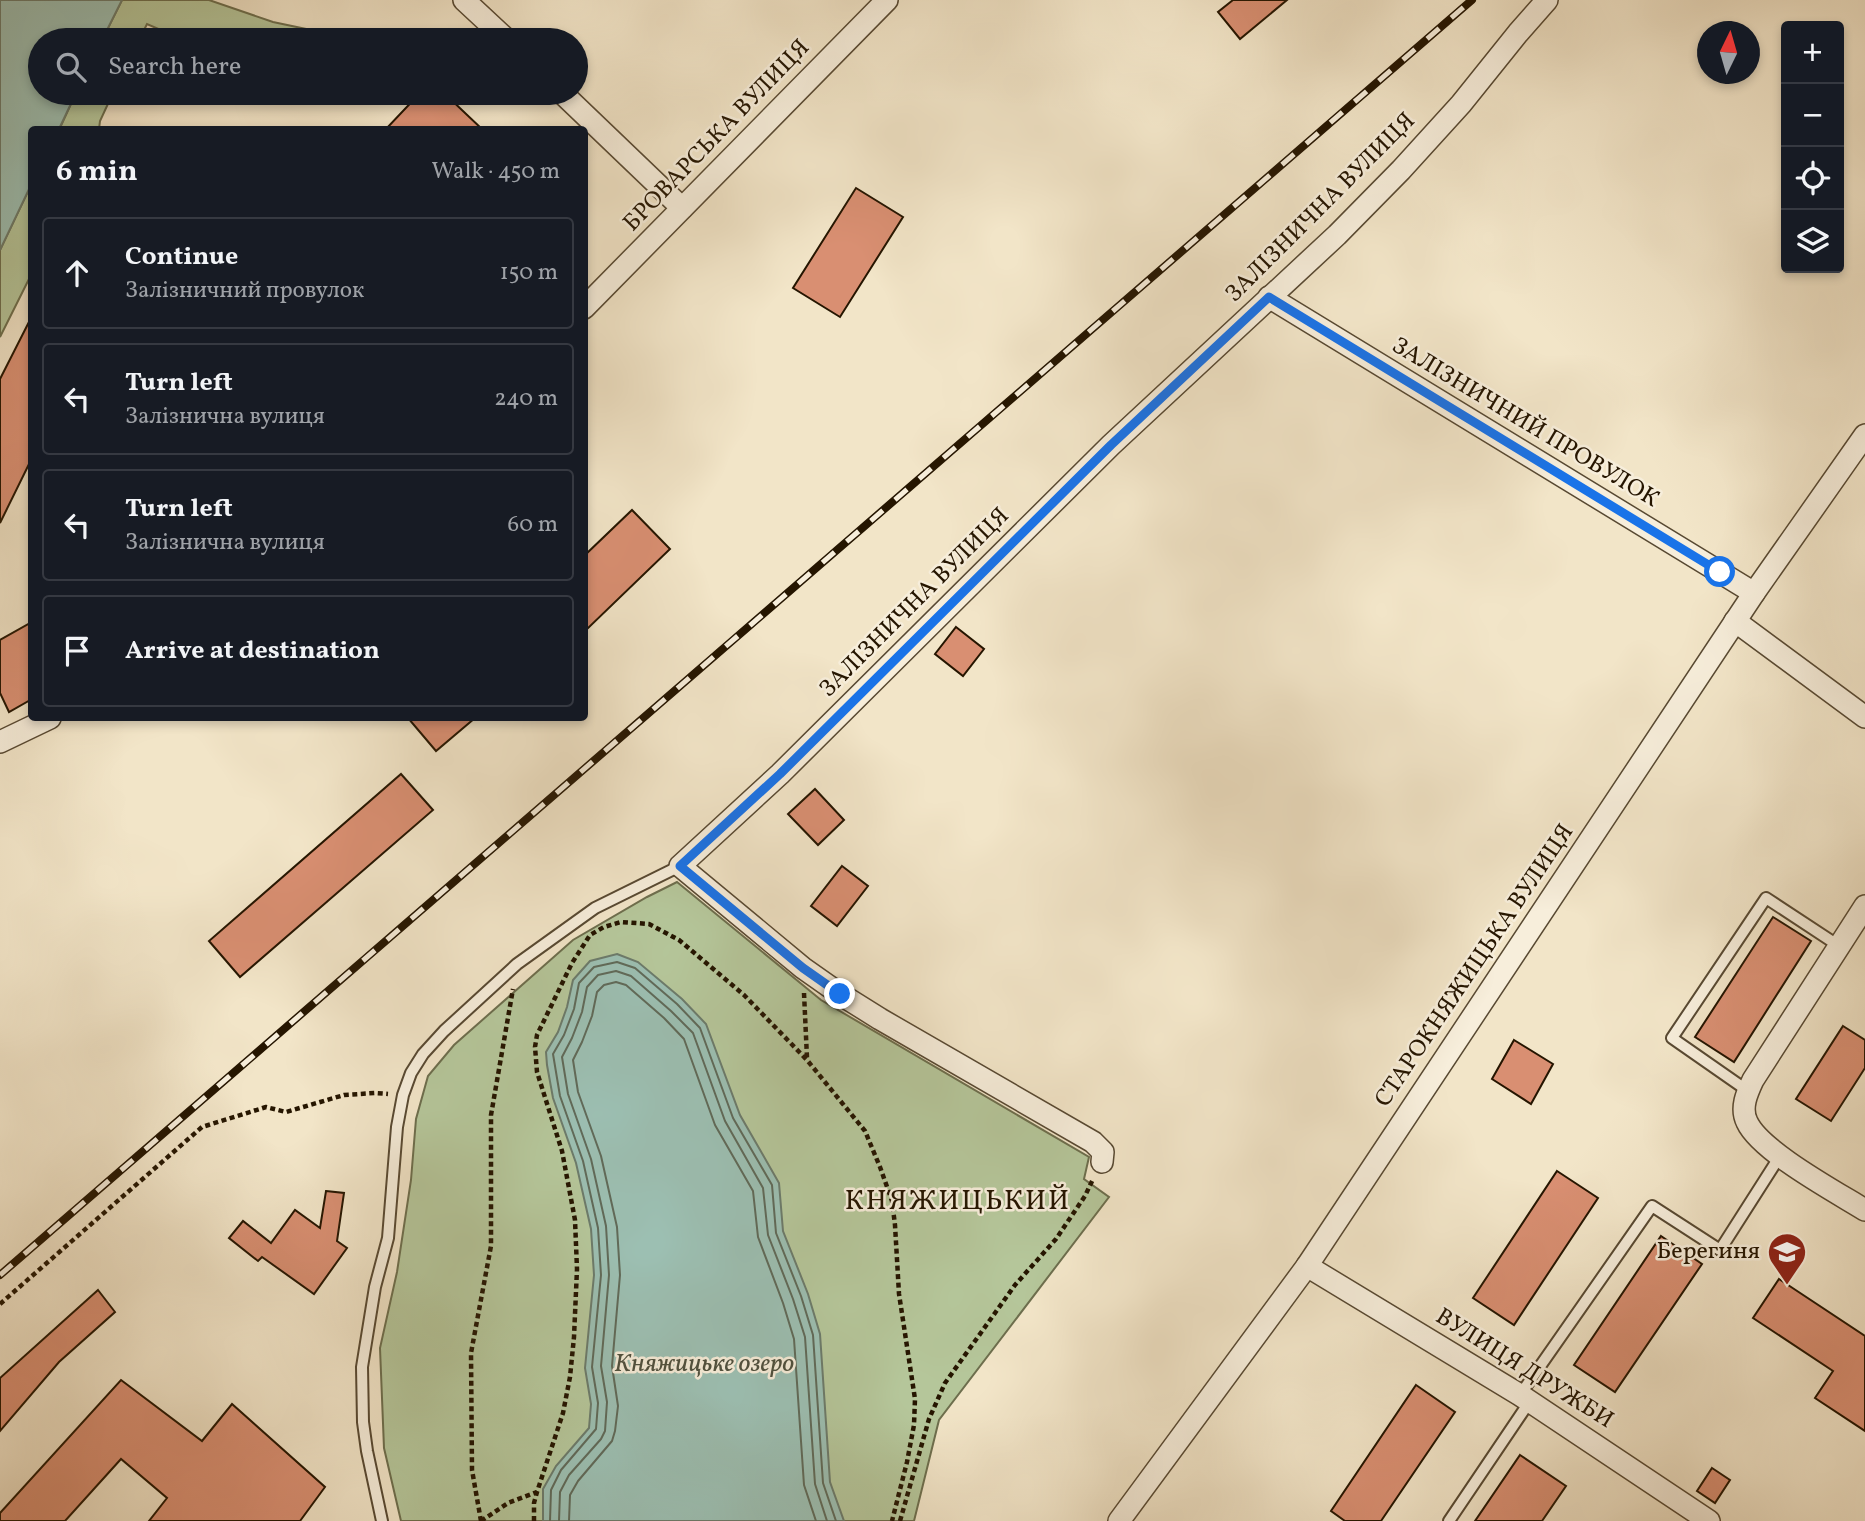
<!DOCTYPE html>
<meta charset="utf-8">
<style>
:root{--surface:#171b24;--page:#242831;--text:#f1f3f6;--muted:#9ea1a6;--line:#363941}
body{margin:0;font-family:Vollkorn,serif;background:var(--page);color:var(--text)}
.controls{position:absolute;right:21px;top:21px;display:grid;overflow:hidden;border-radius:7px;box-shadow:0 4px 10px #0003}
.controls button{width:63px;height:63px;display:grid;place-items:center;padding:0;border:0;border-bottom:2px solid var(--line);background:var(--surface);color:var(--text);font:35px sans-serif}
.compass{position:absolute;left:1697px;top:21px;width:63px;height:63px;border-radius:50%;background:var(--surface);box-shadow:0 4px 10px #0003;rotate:5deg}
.stop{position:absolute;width:21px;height:21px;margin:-16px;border:5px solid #1a73e8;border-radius:50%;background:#fff}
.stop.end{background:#1a73e8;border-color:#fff;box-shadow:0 2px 7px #0008}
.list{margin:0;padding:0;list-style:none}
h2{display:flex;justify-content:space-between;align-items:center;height:91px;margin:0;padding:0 28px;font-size:30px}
h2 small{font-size:23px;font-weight:400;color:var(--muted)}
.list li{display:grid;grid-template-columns:46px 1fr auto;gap:21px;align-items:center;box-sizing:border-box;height:112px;margin:0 14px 14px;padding:0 14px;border:2px solid var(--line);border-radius:7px}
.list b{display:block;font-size:26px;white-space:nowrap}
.list p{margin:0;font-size:23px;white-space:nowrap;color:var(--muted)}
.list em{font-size:23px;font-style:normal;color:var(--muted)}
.icon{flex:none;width:38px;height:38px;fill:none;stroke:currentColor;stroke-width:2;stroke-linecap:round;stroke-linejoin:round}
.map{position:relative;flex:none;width:1865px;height:1521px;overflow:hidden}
.search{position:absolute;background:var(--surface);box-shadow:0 4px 10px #0003;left:28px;top:28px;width:560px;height:77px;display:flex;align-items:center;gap:18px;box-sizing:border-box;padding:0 24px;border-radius:38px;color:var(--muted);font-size:26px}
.panel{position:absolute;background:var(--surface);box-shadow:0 4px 10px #0003;left:28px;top:126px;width:560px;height:595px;border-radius:7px}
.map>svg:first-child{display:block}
.green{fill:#b5c69a;stroke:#6d6e4d;stroke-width:2}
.water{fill:#9cbfb2;stroke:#6c7b6b;stroke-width:2}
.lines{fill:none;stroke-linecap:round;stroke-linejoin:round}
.shore{stroke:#606a59;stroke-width:2}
.building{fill:#d98f72;stroke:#251500;stroke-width:2}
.service-casing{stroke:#584932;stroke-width:14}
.minor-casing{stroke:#584932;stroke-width:24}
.path{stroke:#251500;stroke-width:4.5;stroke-dasharray:5 3.5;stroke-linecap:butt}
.service{stroke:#f7eedb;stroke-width:10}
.minor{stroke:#f7eedb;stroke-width:21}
.rail-casing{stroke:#251500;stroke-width:8}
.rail{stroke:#f7eedb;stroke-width:5;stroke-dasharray:16;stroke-linecap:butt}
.route{stroke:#1a73e8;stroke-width:9}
.labels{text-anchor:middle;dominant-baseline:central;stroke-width:5;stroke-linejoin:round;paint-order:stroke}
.street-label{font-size:24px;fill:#251500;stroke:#f7eedb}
.poi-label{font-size:24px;fill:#251500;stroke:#f7eedb;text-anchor:end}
.water-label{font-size:26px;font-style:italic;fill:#4f503e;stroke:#f7eedb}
.quarter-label{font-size:28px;letter-spacing:2px;fill:#251500;stroke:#f7eedb}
</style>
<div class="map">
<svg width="1865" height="1521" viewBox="0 0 1865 1521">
<rect width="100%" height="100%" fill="#f2e5c8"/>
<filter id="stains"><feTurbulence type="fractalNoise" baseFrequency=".00286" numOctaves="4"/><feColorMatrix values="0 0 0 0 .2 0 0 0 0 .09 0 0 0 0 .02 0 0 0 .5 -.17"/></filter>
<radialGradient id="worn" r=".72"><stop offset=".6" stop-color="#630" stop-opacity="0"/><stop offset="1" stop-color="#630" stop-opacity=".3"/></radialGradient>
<g class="green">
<path d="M 122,0 L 209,0 L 273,22 L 330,34 L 384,29 L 388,40 L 184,40 L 147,24 L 139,40 L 102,40 Z"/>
<path d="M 76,93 L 113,93 L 100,121 L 99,129 L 59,130 Z"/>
<path d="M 31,185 L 31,275 L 0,337 L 0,250 Z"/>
<path d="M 677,882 L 821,1000 L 1089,1157 L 1084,1179 L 1109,1197 L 939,1420 L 914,1521 L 401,1521 L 384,1448 L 380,1348 L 397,1272 L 411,1180 L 416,1119 L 428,1076 L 454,1045 L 573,940 L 647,897 Z"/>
</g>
<g class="water">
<path d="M 0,0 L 122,0 L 102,40 L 40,40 L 40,93 L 76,93 L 59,129 L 32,130 L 31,185 L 0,250 Z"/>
<path d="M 617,954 L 638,962 L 682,999 L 706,1024 L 740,1115 L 779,1183 L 783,1231 L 808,1294 L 820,1334 L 830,1482 L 844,1521 L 543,1521 L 543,1489 L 556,1466 L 589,1428 L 591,1404 L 585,1368 L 594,1275 L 591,1229 L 576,1163 L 553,1098 L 547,1065 L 546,1052 L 558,1032 L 567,1007 L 573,980 L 590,961 Z"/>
</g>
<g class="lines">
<g class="shore">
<path d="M 550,1521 L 551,1490 L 561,1470 L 596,1429 L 598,1403 L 592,1367 L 601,1275 L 598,1228 L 583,1161 L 560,1096 L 553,1054 L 564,1035 L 574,1009 L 579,983 L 594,967 L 617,962 L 635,968 L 677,1004 L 700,1028 L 733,1118 L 772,1185 L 776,1233 L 801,1296 L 813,1335 L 823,1483 L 836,1521"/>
<path d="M 559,1521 L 560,1492 L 569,1475 L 601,1439 L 605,1431 L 607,1402 L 601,1366 L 609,1275 L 606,1226 L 591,1159 L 568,1094 L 562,1057 L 572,1038 L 582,1012 L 587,987 L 598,975 L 616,971 L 631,976 L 671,1011 L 693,1033 L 725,1121 L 763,1188 L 768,1235 L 793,1299 L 805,1337 L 815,1484 L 827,1521"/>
<path d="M 569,1521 L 570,1495 L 578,1481 L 612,1441 L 615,1431 L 618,1406 L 612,1366 L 620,1275 L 617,1227 L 601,1156 L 578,1092 L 573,1060 L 582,1042 L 592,1016 L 597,992 L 604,985 L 616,982 L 626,985 L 664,1018 L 684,1039 L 715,1125 L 753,1191 L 758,1237 L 783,1303 L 794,1339 L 804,1485 L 816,1521"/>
</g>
</g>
<g class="building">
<path d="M 1233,0 L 1287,0 L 1240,39 L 1218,12 Z"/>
<path d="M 420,93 L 444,93 L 483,130 L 385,130 Z"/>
<path d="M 856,188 L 903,217 L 840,317 L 793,288 Z"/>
<path d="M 32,316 L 32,458 L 0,523 L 0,379 Z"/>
<path d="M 632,510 L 670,549 L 584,632 L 584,556 Z"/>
<path d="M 32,622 L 32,699 L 9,712 L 0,693 L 0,640 Z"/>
<path d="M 956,627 L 984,649 L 963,676 L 935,654 Z"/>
<path d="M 408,718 L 475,718 L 436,751 Z"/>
<path d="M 401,774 L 433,810 L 240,977 L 209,941 Z"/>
<path d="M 815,789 L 844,820 L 818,845 L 788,814 Z"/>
<path d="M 842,866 L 868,886 L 837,926 L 811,906 Z"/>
<path d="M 1773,917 L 1811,941 L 1734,1062 L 1695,1037 Z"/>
<path d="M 1843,1026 L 1865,1040 L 1865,1068 L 1831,1121 L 1796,1099 Z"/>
<path d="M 1514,1040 L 1553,1064 L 1531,1104 L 1492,1079 Z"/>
<path d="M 1557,1171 L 1598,1198 L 1514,1325 L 1473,1298 Z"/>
<path d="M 326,1191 L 344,1193 L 337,1241 L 347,1248 L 314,1294 L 262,1257 L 258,1261 L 229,1238 L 243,1221 L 271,1243 L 295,1210 L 320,1228 Z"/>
<path d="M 1661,1236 L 1702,1264 L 1615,1392 L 1574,1365 Z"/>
<path d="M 1779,1279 L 1865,1336 L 1865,1431 L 1815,1398 L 1833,1371 L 1753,1318 Z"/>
<path d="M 98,1290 L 115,1312 L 59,1362 L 0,1431 L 0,1378 Z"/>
<path d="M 121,1380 L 202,1441 L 232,1404 L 325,1487 L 300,1521 L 149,1521 L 167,1498 L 121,1459 L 65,1521 L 0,1521 L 0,1513 Z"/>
<path d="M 1416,1385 L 1455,1412 L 1381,1521 L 1345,1521 L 1331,1511 Z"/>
<path d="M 1520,1455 L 1566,1486 L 1542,1521 L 1475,1521 Z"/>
<path d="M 1712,1468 L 1730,1480 L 1715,1503 L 1697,1491 Z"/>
</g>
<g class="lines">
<g class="service-casing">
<g id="service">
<path d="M 1748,1091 L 1672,1038 L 1766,898 L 1839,946"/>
<path d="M 1520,1395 L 1652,1206 L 1720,1250 L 1780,1156"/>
<path d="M 382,1521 L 367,1451 L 363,1422 L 362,1367 L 375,1287 L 388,1238 L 397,1127 L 403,1095 L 411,1073 L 423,1054 L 444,1031 L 517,964 L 595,908 L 680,866"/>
<path d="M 1449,1521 L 1530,1401"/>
</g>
</g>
<g class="minor-casing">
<g id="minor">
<path d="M 464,0 L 507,40"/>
<path d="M 562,93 L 682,208"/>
<path d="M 1269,297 L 1754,593"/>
<path d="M 584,308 L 887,0"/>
<path d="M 1735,621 L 1865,717"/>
<path d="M 0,742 L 50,718"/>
<path d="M 1865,906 L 1753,1080 C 1747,1093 1740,1108 1747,1122 C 1760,1151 1836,1192 1865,1210"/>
<path d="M 1102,1162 L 1103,1152 L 1093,1142 L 880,1019 L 840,994 L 803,968 L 680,866 L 780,774 L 1111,445 L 1337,235 L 1401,170 L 1461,104 L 1518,33 L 1547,0"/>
<path d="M 1307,1266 L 1520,1395 L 1709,1521"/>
<path d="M 1119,1521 L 1307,1266 L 1754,593 L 1865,435"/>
</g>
</g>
<g class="path">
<path d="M 804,993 L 807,1058"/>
<path d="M 0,1304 L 202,1127 L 266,1107 L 286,1112 L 344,1095 L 375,1093 L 388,1094"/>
<path d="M 481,1521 L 472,1470 L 471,1353 L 491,1246 L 491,1115 L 513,989"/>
<path d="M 481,1521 L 508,1503 L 537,1492"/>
<path d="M 534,1521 L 534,1503 L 537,1492 L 563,1413 L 570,1377 L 574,1337 L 577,1269 L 575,1220 L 562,1151 L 537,1072 L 535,1047 L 537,1035 L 572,963 L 590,935 L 604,927 L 621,922 L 649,924 L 679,940 L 744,995 L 807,1060 L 865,1131 L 880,1167 L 892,1201 L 895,1225 L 899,1294 L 915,1399 L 914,1425 L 907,1462 L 892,1521"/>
<path d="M 900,1521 L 929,1419 L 945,1383 L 1015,1285 L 1056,1239 L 1085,1196 L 1093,1179"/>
</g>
<use href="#service" class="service"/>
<use href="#minor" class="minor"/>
<g class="rail-casing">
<path id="rail" d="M 0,1275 L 1472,0"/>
</g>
<use href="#rail" class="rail"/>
</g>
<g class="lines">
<path class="route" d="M 840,994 L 803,968 L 680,866 L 780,774 L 1111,445 L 1269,297 L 1720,572"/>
</g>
<defs>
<g id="school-pin" transform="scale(2.0125)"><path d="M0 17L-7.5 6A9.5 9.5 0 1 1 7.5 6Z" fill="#8f2418" stroke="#f7eedb"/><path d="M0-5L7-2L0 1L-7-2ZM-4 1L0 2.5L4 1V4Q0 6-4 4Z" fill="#fff"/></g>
</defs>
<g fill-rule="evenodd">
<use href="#school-pin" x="1787" y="1252"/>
</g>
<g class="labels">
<g class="street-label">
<text transform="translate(717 136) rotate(-46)">БРОВАРСЬКА ВУЛИЦЯ</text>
<text transform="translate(1321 208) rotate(-45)">ЗАЛІЗНИЧНА ВУЛИЦЯ</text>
<text transform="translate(1525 423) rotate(31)">ЗАЛІЗНИЧНИЙ ПРОВУЛОК</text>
<text transform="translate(915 603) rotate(-45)">ЗАЛІЗНИЧНА ВУЛИЦЯ</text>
<text transform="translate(1475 966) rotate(-56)">СТАРОКНЯЖИЦЬКА ВУЛИЦЯ</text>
<text transform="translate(1524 1369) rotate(32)">ВУЛИЦЯ ДРУЖБИ</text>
</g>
<g class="poi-label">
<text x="1760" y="1252">Берегиня</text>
</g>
<g class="water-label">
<text x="704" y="1364">Княжицьке озеро</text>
</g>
<g class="quarter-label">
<text x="958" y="1201">КНЯЖИЦЬКИЙ</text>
</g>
</g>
<rect width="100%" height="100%" filter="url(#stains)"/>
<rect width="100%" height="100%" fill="url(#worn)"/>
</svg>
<div class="controls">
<button>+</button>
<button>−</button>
<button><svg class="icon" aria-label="locate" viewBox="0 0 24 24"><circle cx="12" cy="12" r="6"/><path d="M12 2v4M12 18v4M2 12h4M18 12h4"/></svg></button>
<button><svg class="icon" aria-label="layers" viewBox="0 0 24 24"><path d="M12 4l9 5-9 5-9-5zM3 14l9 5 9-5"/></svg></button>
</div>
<svg class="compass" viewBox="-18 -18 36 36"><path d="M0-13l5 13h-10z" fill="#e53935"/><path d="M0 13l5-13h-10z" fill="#9ea1a6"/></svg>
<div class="stop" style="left:1720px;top:572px"></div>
<div class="stop end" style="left:840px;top:994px"></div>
<div class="search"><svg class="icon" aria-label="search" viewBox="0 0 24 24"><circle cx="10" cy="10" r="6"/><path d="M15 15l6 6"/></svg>Search here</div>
<section class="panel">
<h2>6 min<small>Walk · 450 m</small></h2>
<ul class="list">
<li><svg class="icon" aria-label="ahead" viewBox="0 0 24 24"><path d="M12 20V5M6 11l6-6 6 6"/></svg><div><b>Continue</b><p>Залізничний провулок</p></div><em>150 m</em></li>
<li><svg class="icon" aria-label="left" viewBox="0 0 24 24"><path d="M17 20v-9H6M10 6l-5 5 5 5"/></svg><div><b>Turn left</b><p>Залізнична вулиця</p></div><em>240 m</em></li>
<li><svg class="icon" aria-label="left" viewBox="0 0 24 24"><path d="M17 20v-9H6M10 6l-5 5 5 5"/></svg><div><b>Turn left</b><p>Залізнична вулиця</p></div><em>60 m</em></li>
<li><svg class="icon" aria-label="arrive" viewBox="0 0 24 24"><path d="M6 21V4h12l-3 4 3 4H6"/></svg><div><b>Arrive at destination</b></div></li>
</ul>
</section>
</div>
